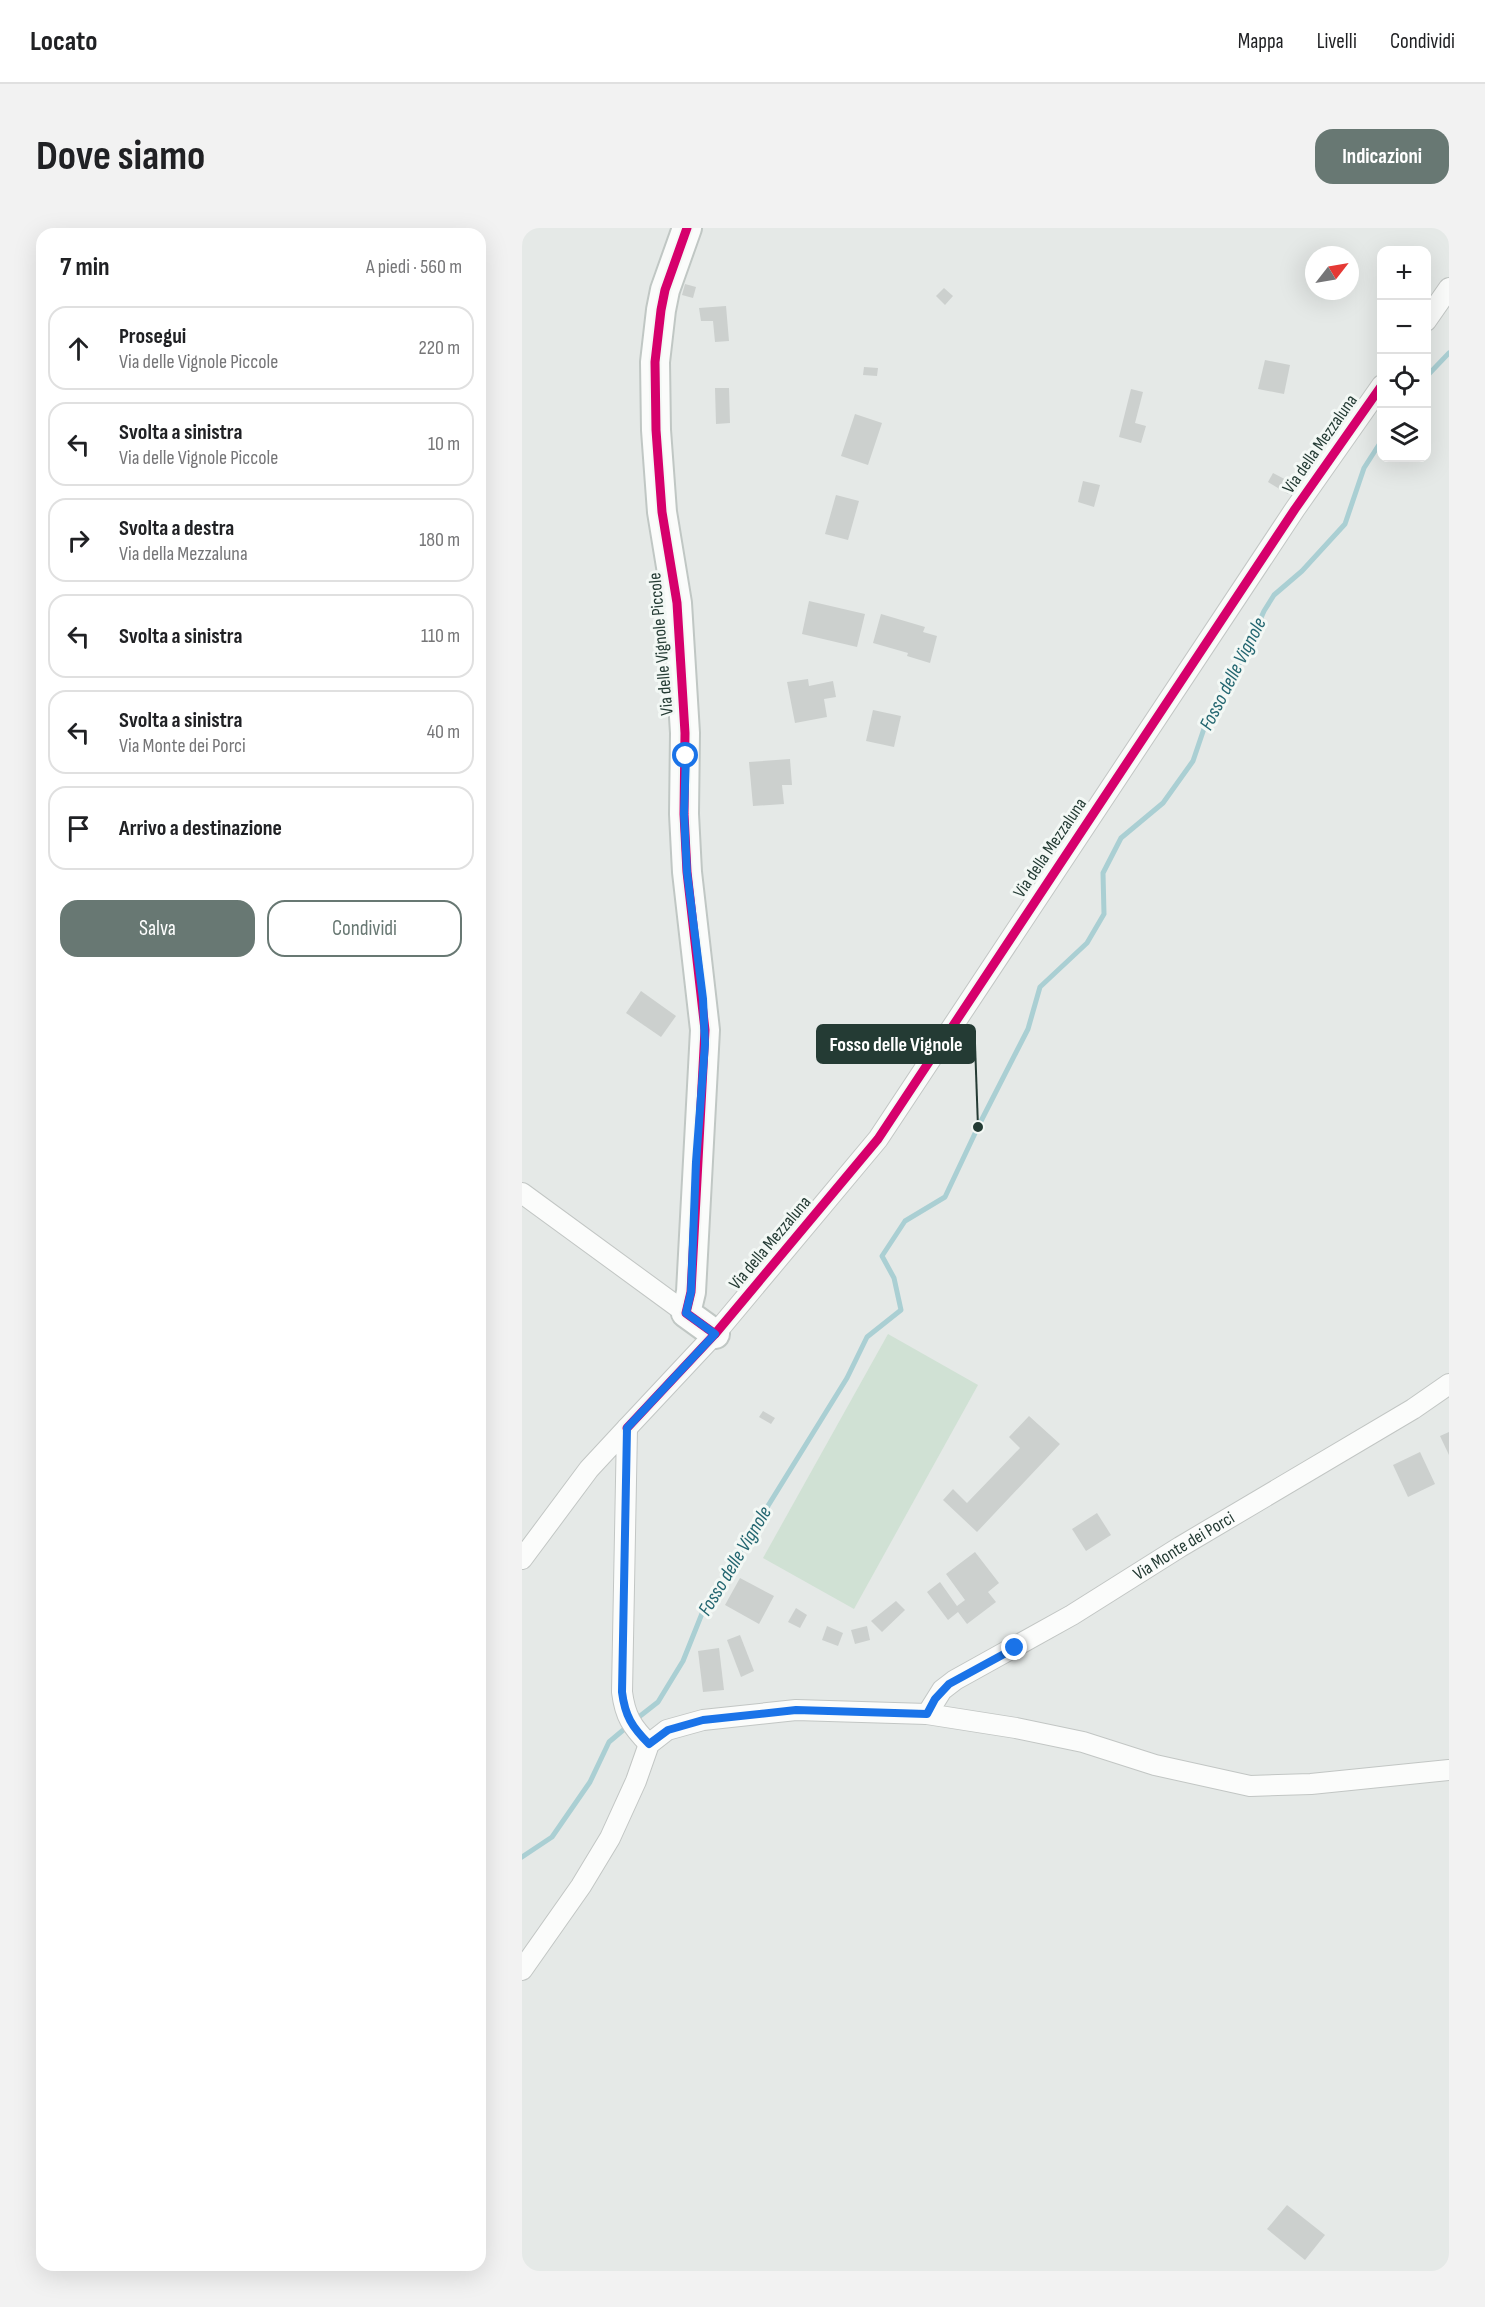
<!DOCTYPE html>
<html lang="it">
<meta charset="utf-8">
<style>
:root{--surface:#fff;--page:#f2f2f2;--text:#202124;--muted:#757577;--line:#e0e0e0;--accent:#687873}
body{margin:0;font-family:"Sofia Sans Condensed",sans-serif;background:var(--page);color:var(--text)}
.controls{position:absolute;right:18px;top:18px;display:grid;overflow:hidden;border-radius:12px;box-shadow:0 6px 24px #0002}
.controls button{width:54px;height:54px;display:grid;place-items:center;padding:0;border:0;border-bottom:2px solid var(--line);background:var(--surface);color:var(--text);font:30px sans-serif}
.compass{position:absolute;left:783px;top:18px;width:54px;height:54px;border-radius:50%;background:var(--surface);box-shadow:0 6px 24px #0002;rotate:59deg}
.stop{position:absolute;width:18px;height:18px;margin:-14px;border:4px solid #1a73e8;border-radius:50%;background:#fff}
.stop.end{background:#1a73e8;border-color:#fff;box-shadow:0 2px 6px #0008}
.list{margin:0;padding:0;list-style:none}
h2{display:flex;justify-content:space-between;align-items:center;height:78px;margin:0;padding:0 24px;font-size:26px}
h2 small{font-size:20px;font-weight:400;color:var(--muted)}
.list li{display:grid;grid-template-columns:39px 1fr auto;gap:18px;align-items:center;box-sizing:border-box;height:84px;margin:0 12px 12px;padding:0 12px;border:2px solid var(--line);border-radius:18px}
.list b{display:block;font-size:22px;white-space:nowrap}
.list p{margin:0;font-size:20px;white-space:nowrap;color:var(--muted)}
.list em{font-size:20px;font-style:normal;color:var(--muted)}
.actions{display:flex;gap:12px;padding:18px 24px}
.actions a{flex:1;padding:14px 0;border:2px solid var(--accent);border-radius:18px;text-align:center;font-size:21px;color:var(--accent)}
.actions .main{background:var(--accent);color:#fff}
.icon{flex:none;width:33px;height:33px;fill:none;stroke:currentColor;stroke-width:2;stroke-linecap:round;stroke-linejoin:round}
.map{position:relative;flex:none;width:927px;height:2043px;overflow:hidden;border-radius:18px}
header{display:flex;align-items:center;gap:36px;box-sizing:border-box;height:84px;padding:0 30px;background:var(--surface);border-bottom:2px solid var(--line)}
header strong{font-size:28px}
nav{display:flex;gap:33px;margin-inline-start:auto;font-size:21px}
.intro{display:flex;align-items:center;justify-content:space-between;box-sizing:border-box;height:144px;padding:0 36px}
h1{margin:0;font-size:42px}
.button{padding:15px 27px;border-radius:18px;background:var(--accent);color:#fff;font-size:21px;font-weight:700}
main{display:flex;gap:36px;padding:0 36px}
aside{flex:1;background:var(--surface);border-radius:18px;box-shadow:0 6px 24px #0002}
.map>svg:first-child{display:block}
.pitch{fill:#d0e1d4}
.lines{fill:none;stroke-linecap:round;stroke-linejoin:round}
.stream{stroke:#aacfd3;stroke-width:5}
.building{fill:#ccd0ce}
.street-casing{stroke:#c2c6c4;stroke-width:22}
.secondary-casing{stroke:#c0c7c4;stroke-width:32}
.street{stroke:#fbfcfb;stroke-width:20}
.secondary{stroke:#fbfcfb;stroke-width:28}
.cycleway-casing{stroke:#f3f8f5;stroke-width:13}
.cycleway{stroke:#d6006c;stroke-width:9}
.route{stroke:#1a73e8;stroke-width:8}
.labels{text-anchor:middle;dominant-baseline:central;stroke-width:6;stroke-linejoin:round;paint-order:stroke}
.street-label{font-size:18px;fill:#243b34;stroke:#f3f8f5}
.water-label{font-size:20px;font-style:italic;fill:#246771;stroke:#f3f8f5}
.leader{fill:none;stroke:#243b34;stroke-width:2}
.callout-dot{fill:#243b34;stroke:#f3f8f5;stroke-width:2}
.callout{fill:#243b34;stroke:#243b34;stroke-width:2}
.callout-label{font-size:20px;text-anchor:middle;font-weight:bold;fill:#fff}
</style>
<header>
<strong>Locato</strong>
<nav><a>Mappa</a><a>Livelli</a><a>Condividi</a></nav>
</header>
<div class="intro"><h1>Dove siamo</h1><a class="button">Indicazioni</a></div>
<main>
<aside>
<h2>7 min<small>A piedi · 560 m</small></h2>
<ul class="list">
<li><svg class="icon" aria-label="ahead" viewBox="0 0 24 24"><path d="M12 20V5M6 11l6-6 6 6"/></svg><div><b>Prosegui</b><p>Via delle Vignole Piccole</p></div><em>220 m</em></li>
<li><svg class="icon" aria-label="left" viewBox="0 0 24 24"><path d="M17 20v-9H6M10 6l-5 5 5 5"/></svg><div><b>Svolta a sinistra</b><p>Via delle Vignole Piccole</p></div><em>10 m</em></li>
<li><svg class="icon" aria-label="right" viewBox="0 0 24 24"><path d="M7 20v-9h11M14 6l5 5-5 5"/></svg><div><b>Svolta a destra</b><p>Via della Mezzaluna</p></div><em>180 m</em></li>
<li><svg class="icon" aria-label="left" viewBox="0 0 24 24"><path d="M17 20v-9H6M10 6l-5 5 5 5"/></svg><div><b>Svolta a sinistra</b></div><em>110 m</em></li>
<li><svg class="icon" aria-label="left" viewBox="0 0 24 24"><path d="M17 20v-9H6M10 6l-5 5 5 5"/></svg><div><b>Svolta a sinistra</b><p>Via Monte dei Porci</p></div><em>40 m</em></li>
<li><svg class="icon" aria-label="arrive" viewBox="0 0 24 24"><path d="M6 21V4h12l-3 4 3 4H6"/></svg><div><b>Arrivo a destinazione</b></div></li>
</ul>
<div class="actions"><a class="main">Salva</a><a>Condividi</a></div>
</aside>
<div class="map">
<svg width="927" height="2043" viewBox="0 0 927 2043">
<rect width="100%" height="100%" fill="#e5e9e7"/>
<path class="pitch" d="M 366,1106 L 456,1157 L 332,1381 L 241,1330 Z"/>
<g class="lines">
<g class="stream">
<path d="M 904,149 L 927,125"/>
<path d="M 113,1492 L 136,1474 L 161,1433 L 181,1383 L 325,1150 L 345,1109 L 379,1082 L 372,1050 L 360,1028 L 383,993 L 423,969 L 456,899 L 506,801 L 518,759 L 565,715 L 582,686 L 581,645 L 599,610 L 641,575 L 671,533 L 688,483 L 722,428 L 742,383 L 752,367 L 780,343 L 823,296 L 842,240 L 860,212"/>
<path d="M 0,1629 L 30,1609 L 68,1554 L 87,1514 L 106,1498"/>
</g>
</g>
<g class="building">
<path d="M 163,56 L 174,59 L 171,70 L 160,67 Z"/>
<path d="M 422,60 L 431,68 L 423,77 L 414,68 Z"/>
<path d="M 204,78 L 207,113 L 193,114 L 191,93 L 179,93 L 177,80 Z"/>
<path d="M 743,132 L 768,137 L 762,166 L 736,161 Z"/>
<path d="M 342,139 L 356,140 L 355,148 L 341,147 Z"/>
<path d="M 193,160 L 207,160 L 208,195 L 194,196 Z"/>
<path d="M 609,161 L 621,164 L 613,195 L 624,198 L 619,215 L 597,209 Z"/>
<path d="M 333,186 L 360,195 L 346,237 L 319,228 Z"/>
<path d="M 751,245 L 772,256 L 766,266 L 746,254 Z"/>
<path d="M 561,253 L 578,257 L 572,279 L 556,274 Z"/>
<path d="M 314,267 L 337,273 L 326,312 L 303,306 Z"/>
<path d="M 287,373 L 343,386 L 335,419 L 280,406 Z"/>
<path d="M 359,386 L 403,399 L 401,404 L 415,408 L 408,435 L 385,428 L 386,425 L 351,415 Z"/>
<path d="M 286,451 L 287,458 L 311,453 L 314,469 L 302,471 L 305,489 L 273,495 L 265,454 Z"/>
<path d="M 351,482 L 379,488 L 372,519 L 344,513 Z"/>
<path d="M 268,531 L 270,557 L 260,557 L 262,576 L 231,578 L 227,534 Z"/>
<path d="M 119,763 L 154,788 L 139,809 L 104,785 Z"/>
<path d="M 241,1183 L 253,1190 L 249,1196 L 237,1189 Z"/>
<path d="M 507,1188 L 538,1216 L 455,1304 L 421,1272 L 431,1261 L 445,1275 L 498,1220 L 487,1209 Z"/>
<path d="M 927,1204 L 927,1227 L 918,1208 Z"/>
<path d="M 898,1224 L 913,1256 L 886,1269 L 871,1237 Z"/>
<path d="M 575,1285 L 589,1307 L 564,1323 L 550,1301 Z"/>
<path d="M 453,1324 L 477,1355 L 466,1364 L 474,1374 L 445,1396 L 436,1384 L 426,1392 L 405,1364 L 418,1354 L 435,1378 L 443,1372 L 424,1346 Z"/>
<path d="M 218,1350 L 252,1368 L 237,1396 L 203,1377 Z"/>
<path d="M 374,1373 L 383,1382 L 360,1404 L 349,1393 Z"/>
<path d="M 274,1380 L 285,1387 L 278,1400 L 266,1394 Z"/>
<path d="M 305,1398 L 321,1405 L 316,1418 L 300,1412 Z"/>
<path d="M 345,1398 L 348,1412 L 333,1416 L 329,1402 Z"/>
<path d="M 218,1407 L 232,1443 L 219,1449 L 205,1412 Z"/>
<path d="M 197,1420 L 202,1462 L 181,1464 L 176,1423 Z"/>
<path d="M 765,1977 L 803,2007 L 783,2032 L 745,2001 Z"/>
</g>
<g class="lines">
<g class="street-casing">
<g id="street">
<path d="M 904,93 L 927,60"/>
<path d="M 0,965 L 164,1085"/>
<path d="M 105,1200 L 193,1106 L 356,911 L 773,281 L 860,157"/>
<path d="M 0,1331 L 67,1241 L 105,1200 L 100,1464 C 103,1488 110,1499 127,1516"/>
<path id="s1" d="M 405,1486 L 420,1462 L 433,1452 L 550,1387 L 658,1319 L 891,1181 L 927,1156"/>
<path d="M 0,1742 L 59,1658 L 88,1610 L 114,1553 L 127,1516 L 145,1502 L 181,1492 L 274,1482 L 405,1486 L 494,1500 L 561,1514 L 633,1537 L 728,1558 L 789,1556 L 927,1542"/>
</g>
</g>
<g class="secondary-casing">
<path id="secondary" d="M 165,0 L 143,62 L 139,82 L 133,134 L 134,202 L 140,284 L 155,375 L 163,505 L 162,586 L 165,644 L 183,802 L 169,1064 L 164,1085 L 193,1106"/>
</g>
<use href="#street" class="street"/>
<use href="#secondary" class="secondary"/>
<g class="cycleway-casing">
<g id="cycleway">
<path d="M 165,0 L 143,62 L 139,82 L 133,134 L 134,202 L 140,284 L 155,375 L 163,505 L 162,586 L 165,644 L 183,802 L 169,1064 L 164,1085 L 193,1106"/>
<path d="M 105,1200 L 193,1106 L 356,911 L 773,281 L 860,157"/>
</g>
</g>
<use href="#cycleway" class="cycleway"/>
</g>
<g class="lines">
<path class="route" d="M 164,528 L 162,586 L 165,644 L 181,771 L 183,816 L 174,934 L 169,1064 L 164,1085 L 193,1106 L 105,1200 L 100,1464 C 103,1488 110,1499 127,1516 L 146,1502 L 181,1492 L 274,1482 L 405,1486 L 413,1471 L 427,1456 L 493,1420"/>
</g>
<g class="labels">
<g class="street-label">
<text transform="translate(798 216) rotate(-55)">Via della Mezzaluna</text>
<text transform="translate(139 416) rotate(-95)">Via delle Vignole Piccole</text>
<text transform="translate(528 620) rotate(-56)">Via della Mezzaluna</text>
<text transform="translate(248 1015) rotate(-50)">Via della Mezzaluna</text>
<text stroke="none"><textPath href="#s1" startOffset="310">Via Monte dei Porci</textPath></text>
</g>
<g class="water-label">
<text transform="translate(711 446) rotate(-63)">Fosso delle Vignole</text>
<text transform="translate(213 1333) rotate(-59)">Fosso delle Vignole</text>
</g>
</g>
<path class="leader" d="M456 899L453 816"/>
<circle class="callout-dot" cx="456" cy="899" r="6"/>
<rect class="callout" x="295" y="797" width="158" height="38" rx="6"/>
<g class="callout-label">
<text x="374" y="823">Fosso delle Vignole</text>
</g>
</svg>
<div class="controls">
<button>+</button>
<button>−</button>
<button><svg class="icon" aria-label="locate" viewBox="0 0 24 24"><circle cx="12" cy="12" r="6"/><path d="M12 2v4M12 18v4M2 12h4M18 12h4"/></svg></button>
<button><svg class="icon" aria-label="layers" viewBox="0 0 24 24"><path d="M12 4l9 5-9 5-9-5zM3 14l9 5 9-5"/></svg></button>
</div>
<svg class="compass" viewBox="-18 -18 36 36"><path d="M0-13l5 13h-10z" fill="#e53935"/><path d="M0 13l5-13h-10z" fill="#757577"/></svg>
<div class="stop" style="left:164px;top:528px"></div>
<div class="stop end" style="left:493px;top:1420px"></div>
</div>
</main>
